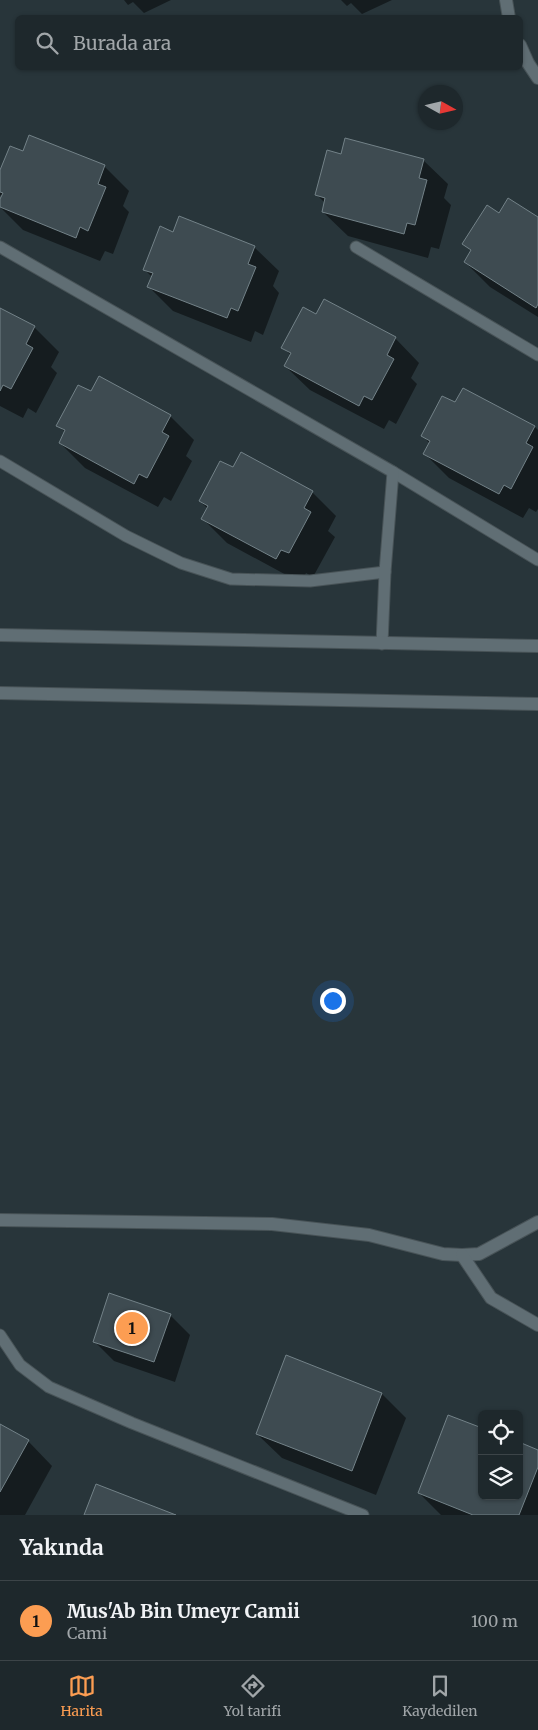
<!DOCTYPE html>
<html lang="tr">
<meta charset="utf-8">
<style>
:root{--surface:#1e282c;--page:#263034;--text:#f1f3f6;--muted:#a1a6a9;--line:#3c4448;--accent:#fc9d52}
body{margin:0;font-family:Merriweather,serif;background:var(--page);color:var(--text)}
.controls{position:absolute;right:15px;bottom:15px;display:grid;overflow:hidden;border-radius:8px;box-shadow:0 1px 4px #0004}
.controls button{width:45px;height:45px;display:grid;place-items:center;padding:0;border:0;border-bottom:1px solid var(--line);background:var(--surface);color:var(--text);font:25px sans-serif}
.compass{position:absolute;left:418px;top:85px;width:45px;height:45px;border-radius:50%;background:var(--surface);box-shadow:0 1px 4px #0004;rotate:98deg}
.you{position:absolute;left:332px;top:1000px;width:18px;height:18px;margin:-12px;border:4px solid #fff;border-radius:50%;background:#1a73e8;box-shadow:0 0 0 8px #1a73e833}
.badge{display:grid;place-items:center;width:32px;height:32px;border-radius:50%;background:var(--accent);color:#111;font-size:16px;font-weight:700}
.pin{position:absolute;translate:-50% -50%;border:2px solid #fff;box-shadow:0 1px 5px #0006}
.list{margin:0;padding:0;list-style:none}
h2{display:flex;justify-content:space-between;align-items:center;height:65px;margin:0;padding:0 20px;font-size:21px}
h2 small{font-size:16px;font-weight:400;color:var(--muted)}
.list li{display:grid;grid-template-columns:32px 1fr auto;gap:15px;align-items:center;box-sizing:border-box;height:80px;padding:0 20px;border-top:1px solid var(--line)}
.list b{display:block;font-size:19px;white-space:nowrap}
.list p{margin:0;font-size:16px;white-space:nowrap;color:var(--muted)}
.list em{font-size:16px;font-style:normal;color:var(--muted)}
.icon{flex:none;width:28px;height:28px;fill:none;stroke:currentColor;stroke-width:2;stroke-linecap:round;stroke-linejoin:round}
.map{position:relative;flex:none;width:538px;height:1515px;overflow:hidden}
.search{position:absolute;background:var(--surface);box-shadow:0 1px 4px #0004;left:15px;right:15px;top:15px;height:55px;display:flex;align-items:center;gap:12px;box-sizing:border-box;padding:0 18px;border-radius:8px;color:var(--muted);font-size:19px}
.sheet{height:145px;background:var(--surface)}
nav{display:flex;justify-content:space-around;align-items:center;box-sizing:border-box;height:70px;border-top:1px solid var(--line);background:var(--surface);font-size:14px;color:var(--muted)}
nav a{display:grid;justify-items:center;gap:2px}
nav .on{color:var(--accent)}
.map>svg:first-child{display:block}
.shadow{fill:#0007}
.building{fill:#3e4b51;stroke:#738288}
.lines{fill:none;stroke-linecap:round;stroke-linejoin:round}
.lane-casing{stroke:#485357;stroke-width:13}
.street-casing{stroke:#485357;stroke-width:14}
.secondary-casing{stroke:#485357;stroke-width:14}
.lane{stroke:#606e74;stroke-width:11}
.street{stroke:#606e74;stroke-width:12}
.secondary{stroke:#606e74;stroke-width:12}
</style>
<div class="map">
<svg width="538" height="1515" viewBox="0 0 538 1515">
<rect width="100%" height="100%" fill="#28353a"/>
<g class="shadow">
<path d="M 124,0 L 171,0 L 144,13 L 133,2 L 128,5 Z"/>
<path d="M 341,0 L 392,0 L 362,14 L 351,3 L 347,6 Z"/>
<path d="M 23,153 L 104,166 L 129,191 L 123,206 L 129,212 L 113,254 L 105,251 L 100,261 L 23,230 L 0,207 L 2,197 L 0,195 L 0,173 Z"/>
<path d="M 342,156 L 423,160 L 448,184 L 444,198 L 451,205 L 439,249 L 431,247 L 428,258 L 348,236 L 323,212 L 325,203 L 317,195 Z"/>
<path d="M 500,215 L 538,219 L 538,317 L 490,287 L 465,262 L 472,252 L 464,244 Z"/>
<path d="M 174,233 L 254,247 L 279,271 L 273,286 L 279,293 L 263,335 L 255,331 L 251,342 L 173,311 L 149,287 L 152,277 L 144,269 Z"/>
<path d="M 0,309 L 34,327 L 59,352 L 51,367 L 57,373 L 36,413 L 28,408 L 23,418 L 0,406 Z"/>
<path d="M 316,316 L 395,338 L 419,363 L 411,378 L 417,384 L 396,424 L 389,420 L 384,429 L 310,390 L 285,366 L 291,355 L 283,348 Z"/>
<path d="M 464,389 L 535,427 L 538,430 L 538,509 L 536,512 L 529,508 L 523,518 L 449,478 L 425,454 L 430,444 L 423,436 L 456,404 Z"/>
<path d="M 91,393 L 170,416 L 194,440 L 186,456 L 192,461 L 171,501 L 164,497 L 158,507 L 85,468 L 60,443 L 66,433 L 58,425 Z"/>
<path d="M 312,492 L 336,516 L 328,531 L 335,537 L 313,577 L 306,573 L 301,583 L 227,543 L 203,519 L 208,509 L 200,501 Z"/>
<path d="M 170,1315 L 190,1335 L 175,1382 L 114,1361 L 94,1341 Z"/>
<path d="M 382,1394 L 406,1418 L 376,1495 L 282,1458 L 257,1434 Z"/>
<path d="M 0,1425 L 28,1441 L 52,1466 L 25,1515 L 0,1515 Z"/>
<path d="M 538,1451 L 538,1515 L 441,1515 L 419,1493 L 519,1496 Z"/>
</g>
<g class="building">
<path d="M 29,135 L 105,165 L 98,184 L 106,187 L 88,231 L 80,227 L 76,238 L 0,207 L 0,199 L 3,193 L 0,192 L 0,170 L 10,146 L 23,151 Z"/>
<path d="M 345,138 L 424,159 L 419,178 L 427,180 L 415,225 L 407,223 L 404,234 L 322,212 L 325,198 L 315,195 L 327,150 L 341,154 Z"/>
<path d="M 508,198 L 538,217 L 538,304 L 536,308 L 464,262 L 471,250 L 462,244 L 487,205 L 499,213 Z"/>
<path d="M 179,216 L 255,246 L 248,264 L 256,267 L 238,311 L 231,308 L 227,318 L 147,287 L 153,273 L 143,270 L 160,226 L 173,232 Z"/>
<path d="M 324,299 L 396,337 L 387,355 L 394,359 L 372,400 L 364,396 L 359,406 L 284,366 L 291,353 L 281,348 L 303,307 L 316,314 Z"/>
<path d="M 0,308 L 35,326 L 26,344 L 33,348 L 11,389 L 3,385 L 0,391 Z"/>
<path d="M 99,376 L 171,415 L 162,432 L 169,436 L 147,478 L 139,474 L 134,484 L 59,443 L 65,430 L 56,426 L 78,385 L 91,391 Z"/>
<path d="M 463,388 L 535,426 L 526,443 L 533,447 L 511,489 L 504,485 L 499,494 L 423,454 L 430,441 L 421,436 L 442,396 L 455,402 Z"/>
<path d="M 241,452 L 313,491 L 304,508 L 311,512 L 289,553 L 281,550 L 276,559 L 201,519 L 208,506 L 199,501 L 220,461 L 233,467 Z"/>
<path d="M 109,1293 L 171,1314 L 154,1362 L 93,1342 Z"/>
<path d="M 286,1355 L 382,1393 L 352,1471 L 256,1434 Z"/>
<path d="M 448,1415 L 482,1428 L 482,1496 L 519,1496 L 519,1442 L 538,1450 L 538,1467 L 519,1515 L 473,1515 L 418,1493 Z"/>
<path d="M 0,1424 L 29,1440 L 0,1492 Z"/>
<path d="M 96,1484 L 176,1515 L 84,1515 Z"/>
</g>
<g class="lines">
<g class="lane-casing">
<g id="lane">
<path d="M 0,247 L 393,472 L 538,560"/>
<path d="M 356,247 L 538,355"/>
<path d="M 0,461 L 126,536 L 181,563 L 231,579 L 310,581 L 385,572"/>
<path d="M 382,644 L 385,572 L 393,472"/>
<path d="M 0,1335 L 20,1365 L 49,1387 L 132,1423 L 363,1515"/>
</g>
</g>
<g class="street-casing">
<g id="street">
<path d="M 0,1220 L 272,1224 L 369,1235 L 443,1254 L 462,1255 L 479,1254 L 538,1222"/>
<path d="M 462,1255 L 491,1298 L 538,1325"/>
</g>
</g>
<g class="secondary-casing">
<g id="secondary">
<path d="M 506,0 L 509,18"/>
<path d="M 520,45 L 528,63 L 538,78"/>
<path d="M 0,635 L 538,646"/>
<path d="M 0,693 L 538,704"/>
</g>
</g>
<use href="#lane" class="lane"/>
<use href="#street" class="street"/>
<use href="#secondary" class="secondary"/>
</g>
</svg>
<div class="controls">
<button><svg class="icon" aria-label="locate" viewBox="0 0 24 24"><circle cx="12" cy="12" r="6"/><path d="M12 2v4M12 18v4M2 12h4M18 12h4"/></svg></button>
<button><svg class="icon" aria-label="layers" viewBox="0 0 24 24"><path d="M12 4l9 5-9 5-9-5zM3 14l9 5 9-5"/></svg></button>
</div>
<svg class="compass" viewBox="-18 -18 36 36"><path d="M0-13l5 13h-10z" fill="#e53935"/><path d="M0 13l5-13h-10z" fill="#a1a6a9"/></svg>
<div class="you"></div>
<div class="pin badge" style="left:132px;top:1328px">1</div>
<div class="search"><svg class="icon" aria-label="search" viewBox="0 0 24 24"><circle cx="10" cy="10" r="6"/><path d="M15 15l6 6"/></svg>Burada ara</div>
</div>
<section class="sheet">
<h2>Yakında<small></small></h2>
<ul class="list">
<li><span class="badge">1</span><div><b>Mus'Ab Bin Umeyr Camii</b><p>Cami</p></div><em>100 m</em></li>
</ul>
</section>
<nav>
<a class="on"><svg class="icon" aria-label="map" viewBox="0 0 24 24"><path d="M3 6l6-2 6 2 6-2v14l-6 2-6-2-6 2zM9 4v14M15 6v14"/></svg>Harita</a>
<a><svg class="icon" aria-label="directions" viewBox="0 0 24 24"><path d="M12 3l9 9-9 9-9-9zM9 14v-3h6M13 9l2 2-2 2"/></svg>Yol tarifi</a>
<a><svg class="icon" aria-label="saved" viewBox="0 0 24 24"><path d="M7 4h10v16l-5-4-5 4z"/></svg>Kaydedilen</a>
</nav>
